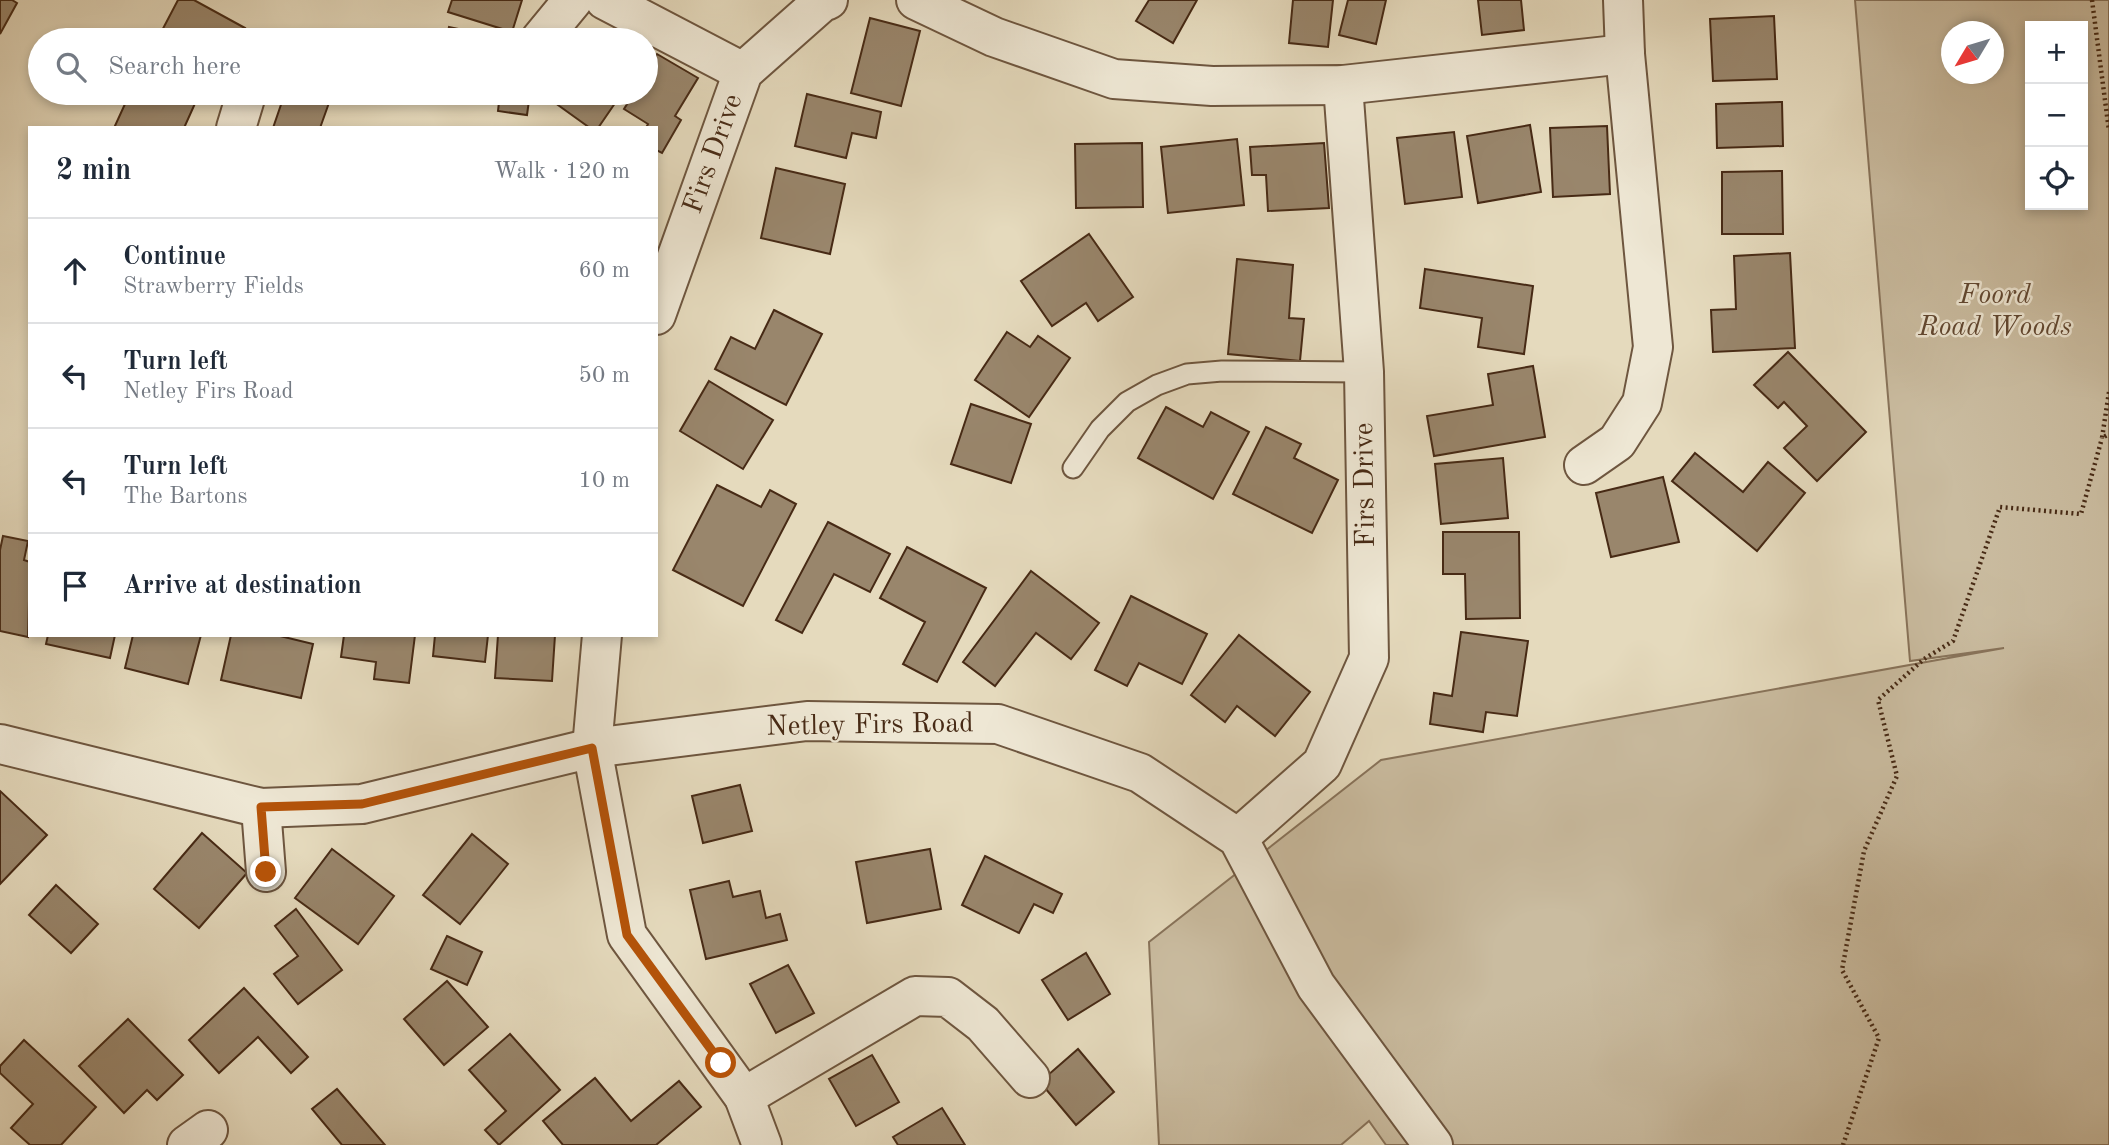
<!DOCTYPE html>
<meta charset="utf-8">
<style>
:root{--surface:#fff;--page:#f2f2f3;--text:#1f2937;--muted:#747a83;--line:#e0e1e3}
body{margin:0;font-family:"Old Standard TT",serif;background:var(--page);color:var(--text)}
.controls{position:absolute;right:21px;top:21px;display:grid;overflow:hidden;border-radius:0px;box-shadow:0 4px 10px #0003}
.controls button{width:63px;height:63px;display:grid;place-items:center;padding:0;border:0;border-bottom:2px solid var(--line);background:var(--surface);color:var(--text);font:35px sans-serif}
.compass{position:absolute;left:1941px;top:21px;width:63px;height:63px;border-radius:50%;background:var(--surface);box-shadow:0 4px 10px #0003;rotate:232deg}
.stop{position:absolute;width:21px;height:21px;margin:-16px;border:5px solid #b45309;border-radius:50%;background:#fff}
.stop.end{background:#b45309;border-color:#fff;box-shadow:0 2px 7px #0008}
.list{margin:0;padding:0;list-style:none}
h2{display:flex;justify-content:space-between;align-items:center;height:91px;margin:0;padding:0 28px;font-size:30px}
h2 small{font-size:23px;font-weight:400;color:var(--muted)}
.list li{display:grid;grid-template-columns:46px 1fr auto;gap:21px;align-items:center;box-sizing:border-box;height:105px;padding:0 28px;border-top:2px solid var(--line)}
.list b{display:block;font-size:26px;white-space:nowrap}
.list p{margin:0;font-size:23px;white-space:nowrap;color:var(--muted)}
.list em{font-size:23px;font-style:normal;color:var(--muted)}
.icon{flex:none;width:38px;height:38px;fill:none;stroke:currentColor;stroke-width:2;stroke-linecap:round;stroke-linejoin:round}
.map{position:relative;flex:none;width:2109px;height:1145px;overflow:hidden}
.search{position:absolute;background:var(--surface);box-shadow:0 4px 10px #0003;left:28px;top:28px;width:630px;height:77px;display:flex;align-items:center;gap:18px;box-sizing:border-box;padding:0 24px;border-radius:38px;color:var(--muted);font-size:26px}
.panel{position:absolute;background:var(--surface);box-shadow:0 4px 10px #0003;left:28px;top:126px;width:630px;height:511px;border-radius:0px}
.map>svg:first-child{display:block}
.green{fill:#cabca0;stroke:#88735a;stroke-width:2;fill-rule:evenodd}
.building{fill:#99866c;stroke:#472a15;stroke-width:2}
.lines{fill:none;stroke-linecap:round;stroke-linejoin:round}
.lane-casing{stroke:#6e563f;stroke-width:23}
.street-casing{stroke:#6e563f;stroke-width:42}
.path{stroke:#472a15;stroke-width:4.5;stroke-dasharray:2 3.5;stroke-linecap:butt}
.lane{stroke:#eee7d4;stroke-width:19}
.street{stroke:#eee7d4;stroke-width:38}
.route{stroke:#b45309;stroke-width:9}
.labels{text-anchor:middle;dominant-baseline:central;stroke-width:5;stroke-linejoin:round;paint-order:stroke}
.street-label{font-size:28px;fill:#472a15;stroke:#eee7d4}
.park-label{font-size:28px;font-style:italic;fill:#614731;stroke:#eee7d4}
</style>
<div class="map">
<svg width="2109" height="1145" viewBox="0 0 2109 1145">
<rect width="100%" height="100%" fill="#e5dabd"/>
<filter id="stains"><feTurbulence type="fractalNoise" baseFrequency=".00286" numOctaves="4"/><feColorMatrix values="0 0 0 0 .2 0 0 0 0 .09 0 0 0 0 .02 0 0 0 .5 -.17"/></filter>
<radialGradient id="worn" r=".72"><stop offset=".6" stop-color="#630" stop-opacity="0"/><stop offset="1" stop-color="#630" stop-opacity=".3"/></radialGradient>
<path class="green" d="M 1855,0 L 2109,0 L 2109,1145 L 1386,1145 L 1369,1121 L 1341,1145 L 1159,1145 L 1149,942 L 1381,760 L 2004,648 L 1910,661 ZM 2030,26 L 2083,26 L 2083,205 L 2030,205 ZM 1952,32 L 1994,32 L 1994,74 L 1952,74 Z"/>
<g class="building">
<path d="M 0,0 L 12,0 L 17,3 L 0,34 Z"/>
<path d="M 178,0 L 194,0 L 245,28 L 238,40 L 157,40 Z"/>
<path d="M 452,0 L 522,0 L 512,32 L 448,12 Z"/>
<path d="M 1149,0 L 1197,0 L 1173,43 L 1136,21 Z"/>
<path d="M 1293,0 L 1333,0 L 1328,47 L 1289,43 Z"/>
<path d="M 1348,0 L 1386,0 L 1376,44 L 1339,35 Z"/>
<path d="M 1478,0 L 1521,0 L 1524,30 L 1482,35 Z"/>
<path d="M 1774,16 L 1777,79 L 1713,81 L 1710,19 Z"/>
<path d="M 870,18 L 920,31 L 901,106 L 851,93 Z"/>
<path d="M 449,27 L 501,38 L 500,40 L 446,40 Z"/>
<path d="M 657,54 L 698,78 L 675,116 L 681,120 L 662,153 L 656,150 L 656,128 L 646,128 L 648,124 L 624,109 L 634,93 L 646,93 L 646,73 Z"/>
<path d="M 130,93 L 181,93 L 197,99 L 184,128 L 114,128 Z"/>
<path d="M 285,93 L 309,93 L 330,100 L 320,128 L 273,128 Z"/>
<path d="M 500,93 L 530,93 L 527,115 L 498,111 Z"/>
<path d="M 555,93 L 622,93 L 598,128 L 590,128 L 551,100 Z"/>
<path d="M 807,94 L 881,112 L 876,138 L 852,133 L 846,158 L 795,146 Z"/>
<path d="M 1782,102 L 1783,146 L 1717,148 L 1716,104 Z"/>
<path d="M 1530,125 L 1541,192 L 1478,203 L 1467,136 Z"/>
<path d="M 1607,126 L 1610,194 L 1553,197 L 1550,128 Z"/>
<path d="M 1454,132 L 1462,197 L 1405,204 L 1397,138 Z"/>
<path d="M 1237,139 L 1244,205 L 1168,213 L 1161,147 Z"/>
<path d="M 1142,143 L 1143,207 L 1076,208 L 1075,144 Z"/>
<path d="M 1324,143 L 1329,208 L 1268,211 L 1266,175 L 1252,175 L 1250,147 Z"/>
<path d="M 776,168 L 845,184 L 830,254 L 761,238 Z"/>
<path d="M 1782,171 L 1783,234 L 1722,234 L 1722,172 Z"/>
<path d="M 1089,234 L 1133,297 L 1098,321 L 1086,303 L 1052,326 L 1021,281 Z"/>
<path d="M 1790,253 L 1795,348 L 1713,352 L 1711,310 L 1736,309 L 1734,256 Z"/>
<path d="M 1237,259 L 1293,265 L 1289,318 L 1304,319 L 1300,361 L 1228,354 Z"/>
<path d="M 1425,269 L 1533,286 L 1524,354 L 1478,347 L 1482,318 L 1420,308 Z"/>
<path d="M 774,310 L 822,334 L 786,405 L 715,369 L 731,337 L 755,349 Z"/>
<path d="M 1007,332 L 1030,347 L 1038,336 L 1070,358 L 1029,417 L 975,380 Z"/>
<path d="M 1788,352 L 1866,432 L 1817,481 L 1784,448 L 1807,426 L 1784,402 L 1778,408 L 1754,385 Z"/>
<path d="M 1533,366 L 1545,437 L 1434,456 L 1427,416 L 1493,405 L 1488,374 Z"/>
<path d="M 709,381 L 773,420 L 743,469 L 680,431 Z"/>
<path d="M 971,404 L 1031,424 L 1011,483 L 951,464 Z"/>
<path d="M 1166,407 L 1203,427 L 1211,412 L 1249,432 L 1213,499 L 1138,458 Z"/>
<path d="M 1266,427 L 1301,444 L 1294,458 L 1338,480 L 1312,533 L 1233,494 Z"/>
<path d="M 1695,453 L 1743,492 L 1768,462 L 1805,493 L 1757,551 L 1672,481 Z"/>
<path d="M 1503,458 L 1508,518 L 1441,524 L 1435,464 Z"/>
<path d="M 1663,477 L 1679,542 L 1611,557 L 1596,493 Z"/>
<path d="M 717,485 L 761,507 L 770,490 L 796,504 L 743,606 L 673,570 Z"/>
<path d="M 828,522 L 890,554 L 870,592 L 834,574 L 802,633 L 776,620 Z"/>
<path d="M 1443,532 L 1519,532 L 1520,618 L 1466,619 L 1465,574 L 1443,574 Z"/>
<path d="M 3,536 L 28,541 L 24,560 L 30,562 L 28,637 L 0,631 L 0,550 Z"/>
<path d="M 907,547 L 986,588 L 937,682 L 903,664 L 925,622 L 880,598 Z"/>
<path d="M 1031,571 L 1099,623 L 1071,659 L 1036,633 L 995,686 L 963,662 Z"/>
<path d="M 1131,596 L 1207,634 L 1182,684 L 1139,663 L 1127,686 L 1095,670 Z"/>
<path d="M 1461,632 L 1528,641 L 1517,716 L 1486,712 L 1483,732 L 1430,724 L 1434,693 L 1452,696 Z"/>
<path d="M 48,635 L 115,635 L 110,658 L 46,644 Z"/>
<path d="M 133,635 L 201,635 L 188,684 L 125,668 Z"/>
<path d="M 231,635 L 276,635 L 313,644 L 301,698 L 221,680 Z"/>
<path d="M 344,635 L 415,635 L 409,683 L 374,679 L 376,662 L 341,657 Z"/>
<path d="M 435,635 L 488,635 L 485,662 L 433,656 Z"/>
<path d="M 498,635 L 555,635 L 552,681 L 495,678 Z"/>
<path d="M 1239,635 L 1310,692 L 1275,736 L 1237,706 L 1225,722 L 1191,695 Z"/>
<path d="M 740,785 L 752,831 L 703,843 L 692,796 Z"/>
<path d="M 0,791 L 47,835 L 0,884 Z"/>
<path d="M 202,833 L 247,873 L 199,928 L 154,889 Z"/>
<path d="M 472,834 L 508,864 L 460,924 L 423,895 Z"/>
<path d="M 332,849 L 394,896 L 358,944 L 295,898 Z"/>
<path d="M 930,849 L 941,909 L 867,923 L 856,862 Z"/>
<path d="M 985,856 L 1062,894 L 1053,913 L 1034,904 L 1019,933 L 962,905 Z"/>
<path d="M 729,881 L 733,897 L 760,891 L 766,918 L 780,914 L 787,940 L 706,959 L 690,890 Z"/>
<path d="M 56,885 L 98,924 L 71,953 L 29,915 Z"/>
<path d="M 296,909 L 342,970 L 298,1004 L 274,974 L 298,956 L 275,926 Z"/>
<path d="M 447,936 L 482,952 L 467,985 L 431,969 Z"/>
<path d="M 1086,953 L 1110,994 L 1068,1020 L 1042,980 Z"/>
<path d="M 788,965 L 814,1013 L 776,1033 L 750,984 Z"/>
<path d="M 447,981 L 488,1027 L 444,1065 L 404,1019 Z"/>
<path d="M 244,988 L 308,1057 L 291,1073 L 258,1037 L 219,1073 L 189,1040 Z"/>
<path d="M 128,1019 L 183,1075 L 157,1100 L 147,1090 L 124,1113 L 79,1066 Z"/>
<path d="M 510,1034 L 560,1090 L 499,1145 L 485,1130 L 506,1111 L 469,1070 Z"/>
<path d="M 24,1040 L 96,1107 L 61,1145 L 30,1145 L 11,1128 L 33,1104 L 0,1073 L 0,1066 Z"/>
<path d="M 1078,1049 L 1114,1092 L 1076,1125 L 1040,1082 Z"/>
<path d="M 872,1055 L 899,1102 L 856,1126 L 829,1079 Z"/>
<path d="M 595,1078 L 631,1121 L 679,1081 L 701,1107 L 656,1145 L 563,1145 L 543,1121 Z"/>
<path d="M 337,1089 L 385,1145 L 342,1145 L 312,1109 Z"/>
<path d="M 942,1108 L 965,1145 L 898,1145 L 893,1137 Z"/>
</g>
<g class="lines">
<g class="lane-casing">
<path id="lane" d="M 1073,468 L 1100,429 L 1127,402 L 1157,385 L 1187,374 L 1222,371 L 1364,372"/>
</g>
<g class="street-casing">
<g id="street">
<path d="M 605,0 L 743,72"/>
<path d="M 916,0 L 994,37 L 1114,79 L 1212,86 L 1343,85 L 1625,54"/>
<path d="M 540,40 L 573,0"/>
<path d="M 236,128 L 246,95"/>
<path d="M 656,315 L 743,72 L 822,2 L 828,0"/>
<path d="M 1584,465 L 1617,442 L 1642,403 L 1653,347 L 1625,54 L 1623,0"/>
<path d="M 602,635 L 592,748 L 627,935 L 744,1097 L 762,1145"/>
<path d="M 0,744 L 261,808 L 362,804 L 592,748 L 807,721 L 998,724 L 1140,773 L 1238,838 L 1316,986 L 1433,1145"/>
<path d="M 261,808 L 266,872"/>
<path d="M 1238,838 L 1322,764 L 1369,658 L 1364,372 L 1343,85"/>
<path d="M 744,1097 L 915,996 L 948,997 L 983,1024 L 1030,1078"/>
<path d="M 187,1145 L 208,1130"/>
</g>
</g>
<g class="path">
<path d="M 2092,0 L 2109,131"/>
<path d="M 2109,392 L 2102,438 L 2109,434"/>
<path d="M 1843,1145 L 1879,1038 L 1842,970 L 1864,851 L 1897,776 L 1878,700 L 1924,659 L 1953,641 L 2000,507 L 2081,514 L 2102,438"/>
</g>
<use href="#lane" class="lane"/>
<use href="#street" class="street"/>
</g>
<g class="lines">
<path class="route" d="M 266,872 L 261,807 L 362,804 L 592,748 L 627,935 L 721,1063"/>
</g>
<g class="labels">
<g class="street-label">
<text transform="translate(714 154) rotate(-70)">Firs Drive</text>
<text transform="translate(1366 485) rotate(-91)">Firs Drive</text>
<text transform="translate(870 726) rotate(-1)">Netley Firs Road</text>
</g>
<g class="park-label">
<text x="1995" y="296">Foord<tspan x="1995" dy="32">Road Woods</tspan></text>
</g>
</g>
<rect width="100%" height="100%" filter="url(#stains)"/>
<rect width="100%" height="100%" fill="url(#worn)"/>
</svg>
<div class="controls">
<button>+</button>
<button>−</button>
<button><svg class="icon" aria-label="locate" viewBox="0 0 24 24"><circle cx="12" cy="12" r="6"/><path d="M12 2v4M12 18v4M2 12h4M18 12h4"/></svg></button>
</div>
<svg class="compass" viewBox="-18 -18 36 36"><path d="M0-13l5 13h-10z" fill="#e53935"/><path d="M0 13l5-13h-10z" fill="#747a83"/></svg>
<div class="stop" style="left:721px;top:1063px"></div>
<div class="stop end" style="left:266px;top:872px"></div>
<div class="search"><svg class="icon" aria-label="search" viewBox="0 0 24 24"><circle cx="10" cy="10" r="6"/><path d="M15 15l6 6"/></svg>Search here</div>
<section class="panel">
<h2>2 min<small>Walk · 120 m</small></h2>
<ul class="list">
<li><svg class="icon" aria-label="ahead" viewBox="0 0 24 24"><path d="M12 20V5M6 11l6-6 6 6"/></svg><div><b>Continue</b><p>Strawberry Fields</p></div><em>60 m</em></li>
<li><svg class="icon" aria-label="left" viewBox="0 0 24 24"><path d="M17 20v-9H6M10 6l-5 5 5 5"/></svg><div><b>Turn left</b><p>Netley Firs Road</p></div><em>50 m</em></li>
<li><svg class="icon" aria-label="left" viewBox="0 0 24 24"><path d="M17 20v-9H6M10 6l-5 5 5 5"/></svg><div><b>Turn left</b><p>The Bartons</p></div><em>10 m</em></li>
<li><svg class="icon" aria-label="arrive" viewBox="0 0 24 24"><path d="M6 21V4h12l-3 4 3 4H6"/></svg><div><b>Arrive at destination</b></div></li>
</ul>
</section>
</div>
